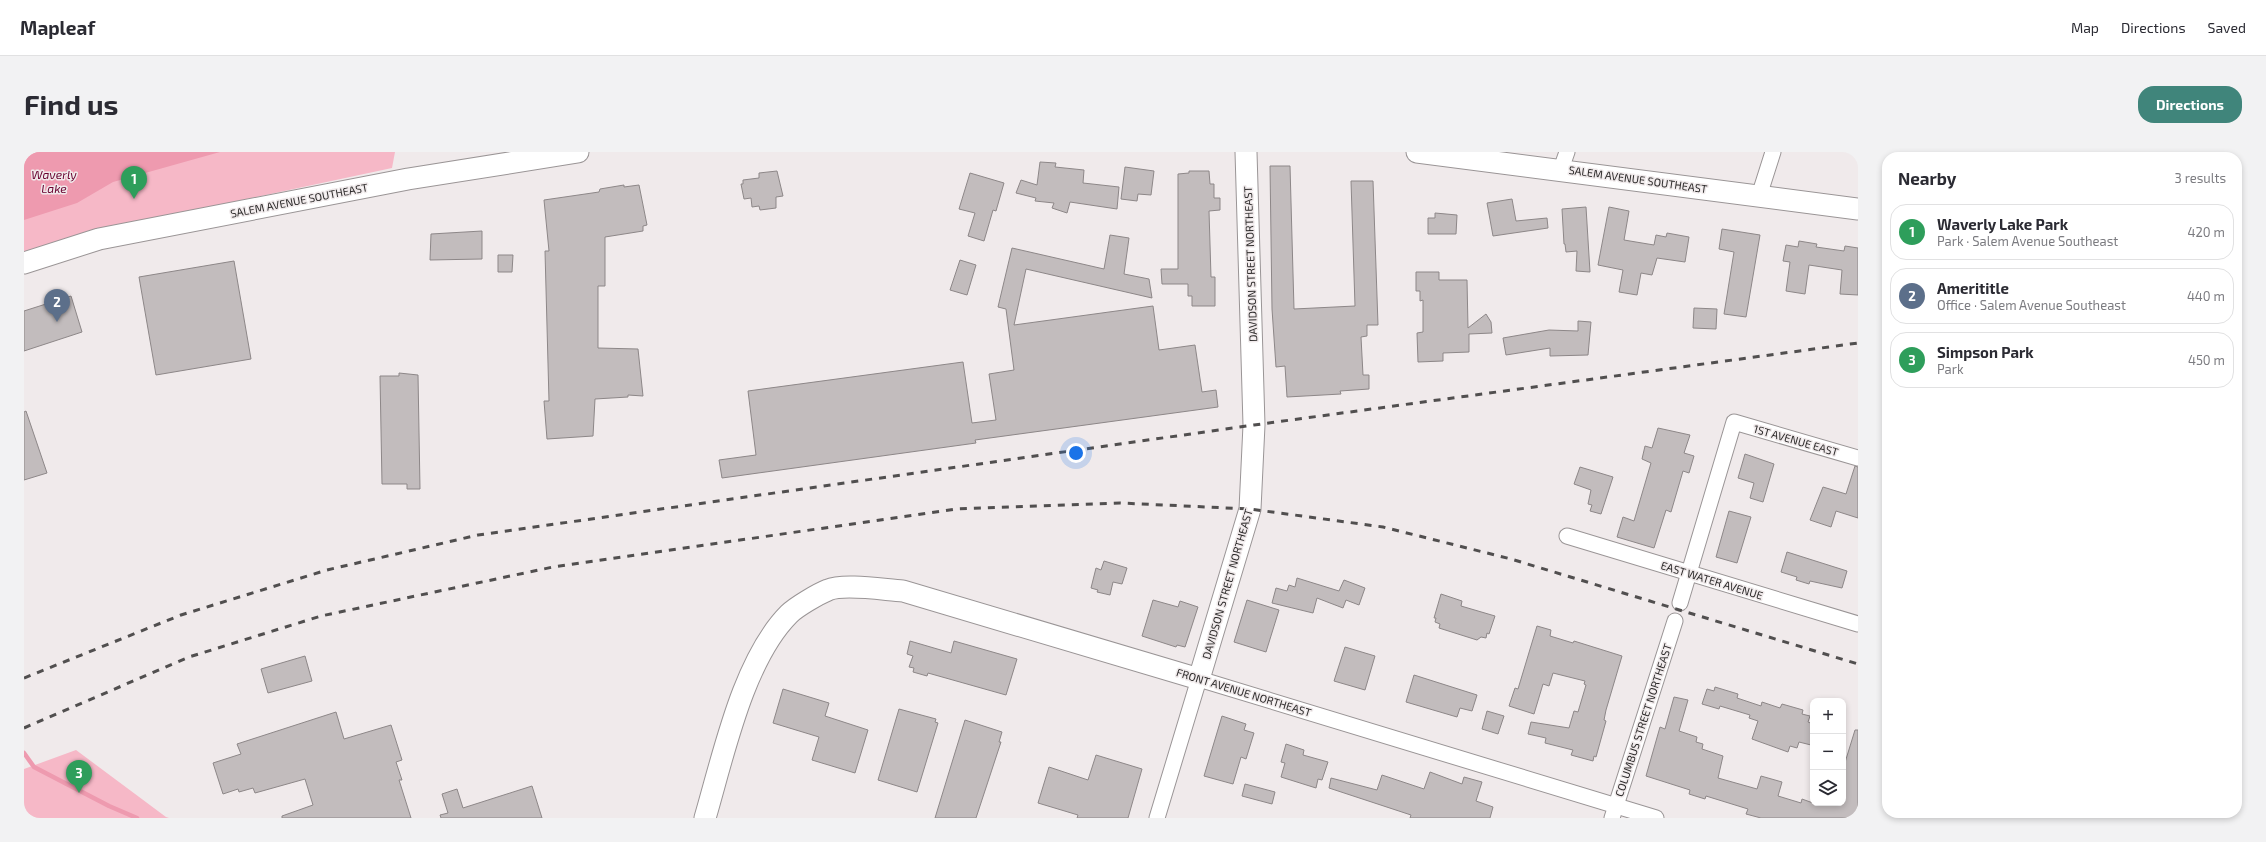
<!DOCTYPE html>
<meta charset="utf-8">
<style>
:root{--surface:#fff;--page:#f2f2f3;--text:#2b2b33;--muted:#7c7c81;--line:#e1e1e2;--accent:#40857b}
body{margin:0;font-family:"Exo 2",sans-serif;background:var(--page);color:var(--text)}
.controls{position:absolute;right:12px;bottom:12px;display:grid;overflow:hidden;border-radius:8px;box-shadow:0 2px 6px #0003}
.controls button{width:36px;height:36px;display:grid;place-items:center;padding:0;border:0;border-bottom:1px solid var(--line);background:var(--surface);color:var(--text);font:20px sans-serif}
.you{position:absolute;left:1052px;top:301px;width:14px;height:14px;margin:-10px;border:3px solid #fff;border-radius:50%;background:#1a73e8;box-shadow:0 0 0 6px #1a73e833}
.badge{display:grid;place-items:center;width:26px;height:26px;border-radius:50%;background:var(--accent);color:#fff;font-size:13px;font-weight:700}
.pin{position:absolute;translate:-50% -33px;filter:drop-shadow(0 1px 2px #0008)}
.pin::after{content:'';position:absolute;top:21px;width:14px;height:12px;background:inherit;clip-path:polygon(0 0,100% 0,50% 100%)}
.list{margin:0;padding:0;list-style:none}
h2{display:flex;justify-content:space-between;align-items:center;height:52px;margin:0;padding:0 16px;font-size:17px}
h2 small{font-size:13px;font-weight:400;color:var(--muted)}
.list li{display:grid;grid-template-columns:26px 1fr auto;gap:12px;align-items:center;box-sizing:border-box;height:56px;margin:0 8px 8px;padding:0 8px;border:1px solid var(--line);border-radius:16px}
.list b{display:block;font-size:15px;white-space:nowrap}
.list p{margin:0;font-size:13px;white-space:nowrap;color:var(--muted)}
.list em{font-size:13px;font-style:normal;color:var(--muted)}
.icon{flex:none;width:22px;height:22px;fill:none;stroke:currentColor;stroke-width:2;stroke-linecap:round;stroke-linejoin:round}
.map{position:relative;flex:none;width:1834px;height:666px;overflow:hidden;border-radius:16px}
header{display:flex;align-items:center;gap:24px;box-sizing:border-box;height:56px;padding:0 20px;background:var(--surface);border-bottom:1px solid var(--line)}
header strong{font-size:19px}
nav{display:flex;gap:22px;margin-inline-start:auto;font-size:14px}
.intro{display:flex;align-items:center;justify-content:space-between;box-sizing:border-box;height:96px;padding:0 24px}
h1{margin:0;font-size:28px}
.button{padding:10px 18px;border-radius:16px;background:var(--accent);color:#fff;font-size:14px;font-weight:700}
main{display:flex;gap:24px;padding:0 24px}
aside{flex:1;background:var(--surface);border-radius:16px;box-shadow:0 2px 6px #0003}
.map>svg:first-child{display:block}
.green{fill:#f6b8c7}
.water{fill:#ee9aaf}
.lines{fill:none;stroke-linecap:round;stroke-linejoin:round}
.stream{stroke:#ee9aaf;stroke-width:4.5}
.building{fill:#c2bcbd;stroke:#8d8788}
.street-casing{stroke:#9a9596;stroke-width:17}
.secondary-casing{stroke:#9a9596;stroke-width:23}
.street{stroke:#fff;stroke-width:15}
.secondary{stroke:#fff;stroke-width:21}
.rail{stroke:#514f4f;stroke-width:3;stroke-dasharray:7 7;stroke-linecap:butt}
.labels{text-anchor:middle;dominant-baseline:central;stroke-width:3;stroke-linejoin:round;paint-order:stroke}
.street-label{font-size:11px;fill:#2c2a2a;stroke:#f0eaeb}
.water-label{font-size:12px;font-style:italic;fill:#690230;stroke:#f0eaeb}
</style>
<header>
<strong>Mapleaf</strong>
<nav><a>Map</a><a>Directions</a><a>Saved</a></nav>
</header>
<div class="intro"><h1>Find us</h1><a class="button">Directions</a></div>
<main>
<div class="map">
<svg width="1834" height="666" viewBox="0 0 1834 666">
<rect width="100%" height="100%" fill="#f0eaeb"/>
<g class="green">
<path d="M 0,0 L 371,0 L 368,16 L 73,79 L 0,105 Z"/>
<path d="M 52,598 L 142,665 L 145,666 L 0,666 L 0,617 Z"/>
</g>
<path class="water" d="M 0,0 L 196,0 L 89,30 L 53,51 L 0,68 Z"/>
<g class="lines">
<path class="stream" d="M 0,601 L 10,615 L 85,654 L 113,666"/>
</g>
<g class="building">
<path d="M 1016,10 L 1032,11 L 1031,15 L 1060,18 L 1059,31 L 1095,35 L 1093,57 L 1046,50 L 1043,61 L 1028,56 L 1030,51 L 1011,49 L 1012,46 L 992,41 L 997,28 L 1013,33 Z"/>
<path d="M 1246,14 L 1266,14 L 1270,157 L 1331,154 L 1327,29 L 1349,29 L 1354,173 L 1343,173 L 1343,184 L 1337,185 L 1339,223 L 1345,223 L 1345,237 L 1316,239 L 1317,242 L 1263,245 L 1261,214 L 1252,215 L 1248,157 Z"/>
<path d="M 1101,15 L 1130,19 L 1127,43 L 1114,42 L 1113,49 L 1097,47 Z"/>
<path d="M 753,19 L 759,44 L 752,45 L 752,56 L 736,58 L 735,54 L 728,55 L 727,46 L 720,47 L 717,32 L 719,32 L 719,28 L 735,26 L 735,21 Z"/>
<path d="M 1165,19 L 1185,19 L 1186,32 L 1190,32 L 1190,46 L 1196,46 L 1196,58 L 1185,59 L 1187,125 L 1191,125 L 1191,154 L 1168,154 L 1168,144 L 1164,144 L 1164,132 L 1138,132 L 1137,117 L 1154,117 L 1154,22 L 1165,21 Z"/>
<path d="M 946,21 L 980,31 L 972,59 L 969,58 L 960,89 L 944,84 L 951,61 L 935,57 Z"/>
<path d="M 600,33 L 600,35 L 615,33 L 623,73 L 619,74 L 619,79 L 581,85 L 581,134 L 574,134 L 574,196 L 614,197 L 619,244 L 604,243 L 604,245 L 571,247 L 569,284 L 523,287 L 520,249 L 525,249 L 521,99 L 525,99 L 520,48 L 575,40 L 576,37 Z"/>
<path d="M 1488,47 L 1492,69 L 1523,66 L 1524,76 L 1469,84 L 1463,51 Z"/>
<path d="M 1562,55 L 1566,120 L 1552,119 L 1553,99 L 1542,100 L 1541,92 L 1540,92 L 1538,57 Z"/>
<path d="M 1585,55 L 1605,59 L 1600,88 L 1630,93 L 1632,83 L 1642,85 L 1643,81 L 1665,85 L 1661,110 L 1633,106 L 1628,123 L 1617,121 L 1613,143 L 1595,140 L 1599,118 L 1574,113 Z"/>
<path d="M 1411,61 L 1433,63 L 1432,82 L 1404,82 L 1404,66 L 1411,66 Z"/>
<path d="M 1698,77 L 1736,83 L 1722,165 L 1700,162 L 1710,100 L 1695,97 Z"/>
<path d="M 458,79 L 458,107 L 406,108 L 407,82 Z"/>
<path d="M 1086,83 L 1105,86 L 1100,122 L 1125,127 L 1128,146 L 1002,117 L 990,173 L 1129,154 L 1135,198 L 1171,193 L 1178,240 L 1192,238 L 1194,255 L 951,288 L 952,291 L 698,326 L 695,308 L 732,303 L 724,239 L 939,210 L 948,271 L 972,268 L 965,222 L 990,218 L 982,157 L 974,155 L 988,96 L 1080,117 Z"/>
<path d="M 1775,89 L 1793,92 L 1792,95 L 1820,99 L 1821,94 L 1834,96 L 1834,143 L 1816,142 L 1818,118 L 1785,113 L 1781,142 L 1762,139 L 1766,110 L 1759,109 L 1762,93 L 1774,95 Z"/>
<path d="M 474,103 L 489,103 L 488,120 L 474,120 Z"/>
<path d="M 936,108 L 952,113 L 943,143 L 926,138 Z"/>
<path d="M 210,109 L 227,207 L 132,223 L 115,125 Z"/>
<path d="M 1392,120 L 1415,120 L 1415,128 L 1443,128 L 1444,176 L 1462,162 L 1467,170 L 1468,181 L 1445,182 L 1445,200 L 1419,201 L 1419,209 L 1394,210 L 1393,181 L 1399,180 L 1399,148 L 1396,149 L 1396,139 L 1392,139 Z"/>
<path d="M 47,144 L 58,180 L 0,199 L 0,159 Z"/>
<path d="M 1670,156 L 1693,157 L 1692,177 L 1669,176 Z"/>
<path d="M 1554,169 L 1567,170 L 1564,203 L 1526,204 L 1526,196 L 1482,203 L 1479,186 L 1525,178 L 1554,179 Z"/>
<path d="M 375,221 L 394,223 L 396,337 L 383,337 L 383,332 L 358,332 L 356,224 L 375,224 Z"/>
<path d="M 2,259 L 23,321 L 0,328 L 0,260 Z"/>
<path d="M 1634,276 L 1666,283 L 1660,301 L 1670,304 L 1665,321 L 1659,319 L 1647,360 L 1642,358 L 1630,396 L 1593,385 L 1599,365 L 1610,369 L 1627,311 L 1618,307 L 1621,294 L 1628,296 Z"/>
<path d="M 1721,302 L 1750,312 L 1739,350 L 1726,346 L 1730,331 L 1714,326 Z"/>
<path d="M 1831,314 L 1834,315 L 1834,366 L 1812,359 L 1807,375 L 1786,368 L 1799,335 L 1822,342 Z"/>
<path d="M 1556,315 L 1589,325 L 1577,362 L 1566,359 L 1568,353 L 1564,352 L 1567,338 L 1550,332 Z"/>
<path d="M 1705,359 L 1727,365 L 1713,411 L 1692,405 Z"/>
<path d="M 1763,400 L 1823,419 L 1818,436 L 1786,429 L 1785,432 L 1772,428 L 1773,425 L 1757,420 Z"/>
<path d="M 1080,409 L 1103,416 L 1098,432 L 1089,430 L 1086,443 L 1073,440 L 1074,438 L 1067,436 L 1072,416 L 1077,418 Z"/>
<path d="M 1273,426 L 1315,439 L 1320,428 L 1341,436 L 1335,453 L 1322,448 L 1319,456 L 1293,446 L 1289,461 L 1248,451 L 1252,436 L 1263,439 L 1265,433 L 1271,435 Z"/>
<path d="M 1417,442 L 1438,449 L 1437,454 L 1471,464 L 1465,482 L 1463,481 L 1462,486 L 1457,485 L 1453,488 L 1415,476 L 1416,472 L 1411,470 L 1412,466 L 1410,466 Z"/>
<path d="M 1129,448 L 1154,455 L 1156,449 L 1174,455 L 1161,495 L 1153,493 L 1152,495 L 1118,484 Z"/>
<path d="M 1223,448 L 1255,458 L 1242,500 L 1210,490 Z"/>
<path d="M 1513,474 L 1527,478 L 1526,484 L 1549,491 L 1550,489 L 1598,504 L 1582,558 L 1580,568 L 1582,569 L 1572,605 L 1570,604 L 1569,609 L 1547,603 L 1549,598 L 1521,591 L 1522,586 L 1504,582 L 1507,570 L 1545,576 L 1550,559 L 1554,560 L 1562,533 L 1560,532 L 1561,529 L 1529,521 L 1525,534 L 1519,532 L 1510,562 L 1485,554 L 1491,536 L 1494,537 Z"/>
<path d="M 886,489 L 927,501 L 930,489 L 993,507 L 982,543 L 904,521 L 903,524 L 889,520 L 890,516 L 885,515 L 889,504 L 883,502 Z"/>
<path d="M 1321,495 L 1351,504 L 1341,538 L 1310,529 Z"/>
<path d="M 281,504 L 288,529 L 244,541 L 237,517 Z"/>
<path d="M 1390,523 L 1453,543 L 1448,559 L 1436,556 L 1433,565 L 1382,550 Z"/>
<path d="M 1691,535 L 1714,542 L 1713,546 L 1737,554 L 1738,550 L 1756,556 L 1758,552 L 1779,558 L 1778,562 L 1786,564 L 1784,570 L 1789,572 L 1787,593 L 1775,590 L 1773,596 L 1766,594 L 1764,600 L 1728,587 L 1734,569 L 1725,566 L 1726,563 L 1696,554 L 1695,557 L 1678,552 L 1683,537 L 1690,539 Z"/>
<path d="M 759,537 L 805,551 L 801,564 L 844,578 L 831,621 L 788,608 L 795,585 L 749,571 Z"/>
<path d="M 1650,545 L 1664,548 L 1655,579 L 1673,585 L 1672,590 L 1679,592 L 1678,597 L 1699,604 L 1694,626 L 1733,637 L 1737,624 L 1758,630 L 1754,644 L 1777,651 L 1778,647 L 1789,651 L 1819,651 L 1819,617 L 1831,578 L 1834,578 L 1834,666 L 1737,666 L 1722,662 L 1724,657 L 1682,644 L 1681,647 L 1665,642 L 1666,638 L 1622,624 L 1636,575 L 1641,577 Z"/>
<path d="M 875,557 L 912,567 L 911,570 L 914,571 L 893,640 L 854,628 Z"/>
<path d="M 1463,559 L 1480,564 L 1474,582 L 1458,577 Z"/>
<path d="M 312,560 L 320,587 L 367,573 L 378,608 L 372,610 L 378,628 L 375,628 L 387,666 L 258,666 L 258,664 L 289,653 L 281,627 L 231,641 L 229,636 L 215,640 L 214,637 L 199,642 L 189,611 L 217,602 L 213,592 Z"/>
<path d="M 1198,564 L 1222,572 L 1220,578 L 1230,581 L 1222,607 L 1217,605 L 1209,632 L 1180,624 Z"/>
<path d="M 941,568 L 978,580 L 975,590 L 977,590 L 952,666 L 911,666 Z"/>
<path d="M 1262,592 L 1280,598 L 1279,603 L 1304,610 L 1298,628 L 1294,627 L 1292,636 L 1257,625 L 1261,611 L 1257,610 Z"/>
<path d="M 1072,603 L 1118,617 L 1104,666 L 1053,666 L 1054,663 L 1014,651 L 1025,615 L 1064,628 Z"/>
<path d="M 1406,620 L 1438,632 L 1440,625 L 1458,630 L 1452,649 L 1469,655 L 1466,666 L 1386,666 L 1387,663 L 1305,636 L 1307,626 L 1353,638 L 1358,623 L 1400,637 Z"/>
<path d="M 1221,632 L 1251,640 L 1248,652 L 1218,644 Z"/>
<path d="M 508,634 L 518,666 L 417,666 L 416,663 L 424,661 L 418,642 L 433,637 L 439,656 Z"/>
</g>
<g class="lines">
<g class="street-casing">
<g id="street">
<path d="M 1537,17 L 1543,0"/>
<path d="M 1735,44 L 1749,0"/>
<path d="M 1543,384 L 1834,472"/>
<path d="M 1656,451 L 1710,270 L 1834,306"/>
<path d="M 1133,666 L 1175,527 L 1632,666"/>
<path d="M 1588,666 L 1651,469"/>
</g>
</g>
<g class="secondary-casing">
<g id="secondary">
<path d="M 1393,0 L 1834,57"/>
<path d="M 0,111 L 75,87 L 384,27 L 554,0"/>
<path d="M 681,666 C 699,605 719,508 765,462 C 772,455 794,442 804,438 C 820,431 861,438 879,439 L 1175,527 L 1226,357 L 1230,273 L 1222,0"/>
</g>
</g>
<use href="#street" class="street"/>
<use href="#secondary" class="secondary"/>
<g class="rail">
<path d="M 0,526 L 157,463 L 303,418 L 454,383 L 1230,273 L 1834,191"/>
<path d="M 0,576 L 165,505 L 297,464 L 529,415 L 932,357 L 1096,351 L 1226,357 L 1359,375 L 1487,407 L 1834,512"/>
</g>
</g>
<g class="labels">
<g class="street-label">
<text transform="translate(1614 27) rotate(8)">SALEM AVENUE SOUTHEAST</text>
<text transform="translate(275 48) rotate(-11)">SALEM AVENUE SOUTHEAST</text>
<text transform="translate(1226 112) rotate(-92)">DAVIDSON STREET NORTHEAST</text>
<text transform="translate(1772 288) rotate(16)">1ST AVENUE EAST</text>
<text transform="translate(1688 428) rotate(17)">EAST WATER AVENUE</text>
<text transform="translate(1203 432) rotate(-74)">DAVIDSON STREET NORTHEAST</text>
<text transform="translate(1220 540) rotate(17)">FRONT AVENUE NORTHEAST</text>
<text transform="translate(1619 568) rotate(-72)">COLUMBUS STREET NORTHEAST</text>
</g>
<g class="water-label">
<text x="30" y="22">Waverly<tspan x="30" dy="14">Lake</tspan></text>
</g>
</g>
</svg>
<div class="controls">
<button>+</button>
<button>−</button>
<button><svg class="icon" aria-label="layers" viewBox="0 0 24 24"><path d="M12 4l9 5-9 5-9-5zM3 14l9 5 9-5"/></svg></button>
</div>
<div class="you"></div>
<div class="pin badge" style="left:110px;top:47px;background:#2e9e5b">1</div>
<div class="pin badge" style="left:33px;top:170px;background:#5c6f8a">2</div>
<div class="pin badge" style="left:55px;top:641px;background:#2e9e5b">3</div>
</div>
<aside>
<h2>Nearby<small>3 results</small></h2>
<ul class="list">
<li><span class="badge" style="background:#2e9e5b">1</span><div><b>Waverly Lake Park</b><p>Park · Salem Avenue Southeast</p></div><em>420 m</em></li>
<li><span class="badge" style="background:#5c6f8a">2</span><div><b>Amerititle</b><p>Office · Salem Avenue Southeast</p></div><em>440 m</em></li>
<li><span class="badge" style="background:#2e9e5b">3</span><div><b>Simpson Park</b><p>Park</p></div><em>450 m</em></li>
</ul>
</aside>
</main>
